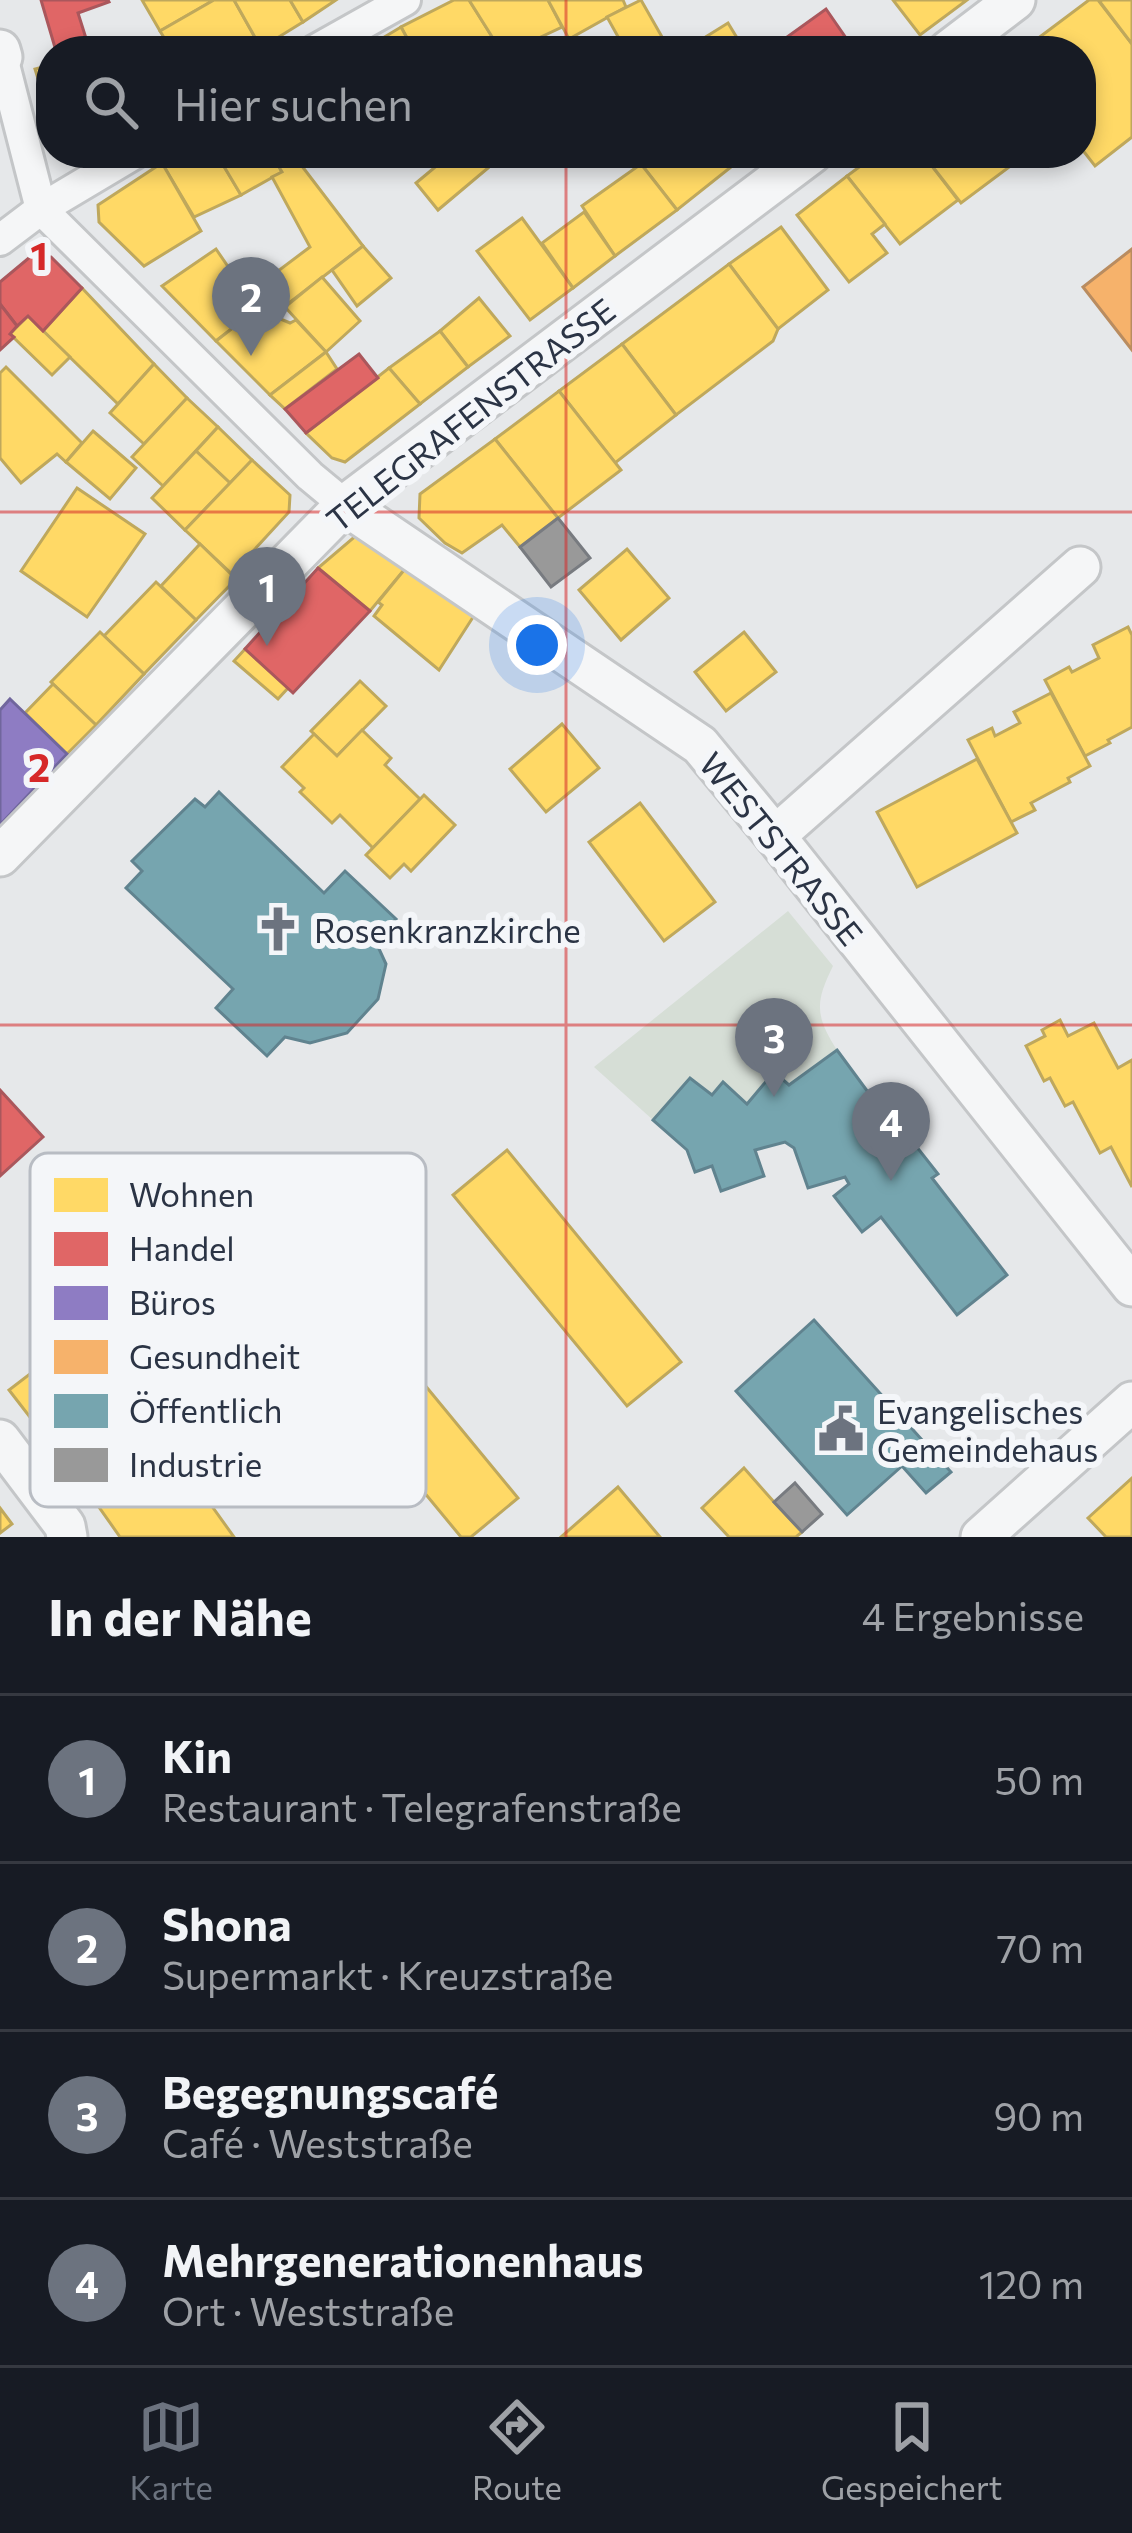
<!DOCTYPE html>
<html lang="de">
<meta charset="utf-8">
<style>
:root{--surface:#171b24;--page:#242831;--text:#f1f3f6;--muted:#9ea1a6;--line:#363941;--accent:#6c737f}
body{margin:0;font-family:Commissioner,sans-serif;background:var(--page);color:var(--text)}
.you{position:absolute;left:537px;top:645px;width:42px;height:42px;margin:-30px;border:9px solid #fff;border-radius:50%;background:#1a73e8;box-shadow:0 0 0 18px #1a73e833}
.badge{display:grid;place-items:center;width:78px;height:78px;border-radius:50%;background:var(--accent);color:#fff;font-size:39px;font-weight:700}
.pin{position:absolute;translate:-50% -99px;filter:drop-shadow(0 3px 6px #0008)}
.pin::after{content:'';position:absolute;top:63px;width:42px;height:36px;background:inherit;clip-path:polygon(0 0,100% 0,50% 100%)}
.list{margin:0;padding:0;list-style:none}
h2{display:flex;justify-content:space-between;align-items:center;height:156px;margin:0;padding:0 48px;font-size:51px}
h2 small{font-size:39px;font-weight:400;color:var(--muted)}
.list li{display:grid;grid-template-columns:78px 1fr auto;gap:36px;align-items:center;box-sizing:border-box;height:168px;padding:0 48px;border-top:3px solid var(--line)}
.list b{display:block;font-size:45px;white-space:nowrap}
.list p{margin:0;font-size:39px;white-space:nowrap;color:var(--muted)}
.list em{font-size:39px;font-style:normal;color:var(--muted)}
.icon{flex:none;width:66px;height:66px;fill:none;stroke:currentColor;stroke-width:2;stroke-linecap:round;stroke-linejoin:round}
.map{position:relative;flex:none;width:1132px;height:1537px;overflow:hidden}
.search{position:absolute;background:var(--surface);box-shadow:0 6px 18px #0003;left:36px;right:36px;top:36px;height:132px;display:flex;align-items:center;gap:30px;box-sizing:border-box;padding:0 42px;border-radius:48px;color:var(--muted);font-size:45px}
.sheet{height:828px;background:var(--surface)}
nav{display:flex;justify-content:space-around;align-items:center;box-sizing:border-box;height:168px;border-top:3px solid var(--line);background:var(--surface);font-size:33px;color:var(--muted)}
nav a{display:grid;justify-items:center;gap:6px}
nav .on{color:var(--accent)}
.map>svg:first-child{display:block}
.green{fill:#d6ded6}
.homes{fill:#ffd966;stroke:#bfa85c;stroke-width:3}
.shops{fill:#e06666;stroke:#aa575c;stroke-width:3}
.offices{fill:#8e7cc3;stroke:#70669d;stroke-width:3}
.health{fill:#f6b26b;stroke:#b98c60;stroke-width:3}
.public{fill:#76a5af;stroke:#60838f;stroke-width:3}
.industry{fill:#999;stroke:#787b80;stroke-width:3}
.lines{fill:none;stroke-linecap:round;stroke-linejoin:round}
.pedestrian-casing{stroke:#c4c6c8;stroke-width:36}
.minor-casing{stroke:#c4c6c8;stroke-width:45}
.pedestrian{stroke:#f5f6f7;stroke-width:30}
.minor{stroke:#f5f6f7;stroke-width:39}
.grid{fill:none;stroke:#d62828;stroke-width:3;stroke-opacity:0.55}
.labels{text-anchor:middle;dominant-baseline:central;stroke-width:12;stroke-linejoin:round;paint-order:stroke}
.street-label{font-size:33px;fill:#2b3445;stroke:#f4f6f9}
.poi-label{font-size:33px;fill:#2b3445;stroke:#f4f6f9;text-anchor:start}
.key{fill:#f4f6f9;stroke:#b8bcc3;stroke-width:3}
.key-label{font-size:33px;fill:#2b3445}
.grid-label{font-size:39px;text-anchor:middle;font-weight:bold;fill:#d62828;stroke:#f4f6f9;stroke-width:12;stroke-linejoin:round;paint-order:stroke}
</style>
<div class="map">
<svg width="1132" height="1537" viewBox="0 0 1132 1537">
<rect width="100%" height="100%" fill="#e6e8ea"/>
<path class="green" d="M 788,911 L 833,966 C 815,1002 815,1016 837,1050 L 789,1085 L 774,1073 L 747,1104 L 723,1083 L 712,1095 L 690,1078 L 653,1120 L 594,1067 Z"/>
<g class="homes">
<path d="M 142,0 L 214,0 L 160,31 Z"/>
<path d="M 214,0 L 234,0 L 261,48 L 256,51 L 172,51 L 160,31 Z"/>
<path d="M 234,0 L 290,0 L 303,22 L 261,48 Z"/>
<path d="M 290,0 L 336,0 L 303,22 Z"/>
<path d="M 454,0 L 469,0 L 501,51 L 414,51 L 401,27 Z"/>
<path d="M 469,0 L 548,0 L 562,27 L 511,51 L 501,51 Z"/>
<path d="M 548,0 L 623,0 L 626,7 L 569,39 Z"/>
<path d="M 641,0 L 670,51 L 626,51 L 607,17 Z"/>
<path d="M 893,0 L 967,0 L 920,35 Z"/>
<path d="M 1089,0 L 1098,0 L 1132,44 L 1132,137 L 1095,166 L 1081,148 L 1081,51 L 1021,51 Z"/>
<path d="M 1102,0 L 1132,0 L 1132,44 L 1100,2 Z"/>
<path d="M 728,23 L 745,51 L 683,51 Z"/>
<path d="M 401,27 L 414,51 L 361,51 Z"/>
<path d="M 51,65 L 51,120 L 35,69 Z"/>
<path d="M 180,153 L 216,153 L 241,195 L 194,217 L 162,163 Z"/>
<path d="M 216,153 L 272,153 L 282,172 L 241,195 Z"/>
<path d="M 452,153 L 476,153 L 488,168 L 438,210 L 416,183 Z"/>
<path d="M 636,153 L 720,153 L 731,167 L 677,210 L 634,155 Z"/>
<path d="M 878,153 L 922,153 L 958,200 L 900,244 L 847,176 Z"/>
<path d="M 922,153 L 1016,153 L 1020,159 L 961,203 Z"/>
<path d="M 295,157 L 363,246 L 289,303 L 270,277 L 310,247 L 272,177 L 282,172 L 279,167 Z"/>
<path d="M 162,163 L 201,231 L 144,266 L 99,222 L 98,205 Z"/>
<path d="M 641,164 L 677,210 L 615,256 L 582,206 Z"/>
<path d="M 847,176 L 885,224 L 872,234 L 887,253 L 849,282 L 797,215 Z"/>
<path d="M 584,212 L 615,256 L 573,288 L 542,243 Z"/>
<path d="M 522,218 L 573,288 L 530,320 L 477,251 Z"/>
<path d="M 781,227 L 828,290 L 778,329 L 729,264 Z"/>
<path d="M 363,246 L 391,278 L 357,306 L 332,270 Z"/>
<path d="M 216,249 L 257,309 L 216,341 L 162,286 Z"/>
<path d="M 729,264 L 778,329 L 773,341 L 676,415 L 622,344 Z"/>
<path d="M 322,277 L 360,321 L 326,352 L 285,307 Z"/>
<path d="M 82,288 L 154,364 L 118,404 L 43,331 Z"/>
<path d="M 479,298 L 510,336 L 468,367 L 440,331 Z"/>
<path d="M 257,309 L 290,323 L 296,320 L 326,352 L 270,395 L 216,341 Z"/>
<path d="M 28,316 L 70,357 L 52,375 L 10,334 Z"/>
<path d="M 440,331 L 468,367 L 420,404 L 389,368 Z"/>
<path d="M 622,344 L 676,415 L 615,463 L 559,391 Z"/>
<path d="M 326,352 L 337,369 L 285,409 L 270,395 Z"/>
<path d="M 154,364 L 187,398 L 144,444 L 110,413 Z"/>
<path d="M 6,367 L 82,443 L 66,462 L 57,454 L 21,483 L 0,458 L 0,373 Z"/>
<path d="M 389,368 L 420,404 L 345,462 L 332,458 L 306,433 Z"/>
<path d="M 559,391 L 621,470 L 558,518 L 495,439 Z"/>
<path d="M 187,398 L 218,427 L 163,486 L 132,457 Z"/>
<path d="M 218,427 L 252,460 L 230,483 L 196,451 Z"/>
<path d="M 93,431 L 136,468 L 110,499 L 66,462 Z"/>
<path d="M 495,439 L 558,518 L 520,547 L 502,525 L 462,553 L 445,543 L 419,518 L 420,494 Z"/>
<path d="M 196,451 L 230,483 L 185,530 L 152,498 Z"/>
<path d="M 252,460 L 290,495 L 289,512 L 232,574 L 185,530 Z"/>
<path d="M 77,488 L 145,534 L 87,617 L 21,571 Z"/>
<path d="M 359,533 L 409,564 L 370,611 L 318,568 Z"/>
<path d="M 200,544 L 236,579 L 196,620 L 161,586 Z"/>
<path d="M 627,549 L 669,598 L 621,640 L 579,590 Z"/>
<path d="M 409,564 L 477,611 L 439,670 L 374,616 L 382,605 L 378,602 Z"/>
<path d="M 156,582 L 196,620 L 144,674 L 104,636 Z"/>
<path d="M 1128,627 L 1132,635 L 1132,727 L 1108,740 L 1110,743 L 1085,756 L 1045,680 L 1069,667 L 1072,672 L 1099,658 L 1093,645 Z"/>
<path d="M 100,632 L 144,674 L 96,725 L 51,682 Z"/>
<path d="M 744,632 L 776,672 L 726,711 L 695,672 Z"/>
<path d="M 245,649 L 288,688 L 278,699 L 234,661 Z"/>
<path d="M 360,681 L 386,706 L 337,756 L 311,731 Z"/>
<path d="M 53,684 L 96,725 L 67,754 L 25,713 Z"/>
<path d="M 1051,693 L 1090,766 L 1068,778 L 1070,782 L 1031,803 L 1035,810 L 1011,822 L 968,740 L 992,728 L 995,736 L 1020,723 L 1014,712 Z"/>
<path d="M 562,724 L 599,768 L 546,812 L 510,769 Z"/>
<path d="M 362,730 L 391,758 L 385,765 L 420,799 L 373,848 L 340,815 L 332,823 L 300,792 L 304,788 L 282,767 L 314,734 L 337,756 Z"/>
<path d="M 977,759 L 1017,833 L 917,887 L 877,812 Z"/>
<path d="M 424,795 L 455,825 L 411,871 L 404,864 L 390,878 L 366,855 Z"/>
<path d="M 640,803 L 715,902 L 664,941 L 589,842 Z"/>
<path d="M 1060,1020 L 1068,1036 L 1094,1023 L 1118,1068 L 1132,1060 L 1132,1187 L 1111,1147 L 1100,1153 L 1073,1102 L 1065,1106 L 1050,1078 L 1044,1081 L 1026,1046 L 1045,1036 L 1042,1030 Z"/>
<path d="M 507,1150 L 681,1362 L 627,1406 L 453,1195 Z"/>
<path d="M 344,1287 L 518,1498 L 471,1537 L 461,1537 L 291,1331 Z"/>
<path d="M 96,1310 L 123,1339 L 70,1386 L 134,1469 L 94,1500 L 9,1390 L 47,1361 L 44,1357 Z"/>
<path d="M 168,1445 L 234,1537 L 120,1537 L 94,1500 Z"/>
<path d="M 744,1468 L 774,1502 L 802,1532 L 796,1537 L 729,1537 L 702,1508 Z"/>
<path d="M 1132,1478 L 1132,1537 L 1106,1537 L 1088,1518 Z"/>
<path d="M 618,1487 L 660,1537 L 561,1537 Z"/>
<path d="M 0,1508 L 12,1524 L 0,1533 Z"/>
</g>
<g class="shops">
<path d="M 41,0 L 108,0 L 109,2 L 78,13 L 90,51 L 56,51 Z"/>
<path d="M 826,9 L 855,51 L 769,51 L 769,50 Z"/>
<path d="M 30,257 L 51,257 L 82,288 L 43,331 L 28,316 L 17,326 L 0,304 L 0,282 Z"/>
<path d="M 0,304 L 17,326 L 10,334 L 14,337 L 0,350 Z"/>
<path d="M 359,354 L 378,378 L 306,433 L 285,409 Z"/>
<path d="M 318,568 L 370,611 L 293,693 L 245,649 Z"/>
<path d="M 0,1090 L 43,1137 L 0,1176 Z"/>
</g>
<path class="offices" d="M 10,699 L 67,754 L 0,825 L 0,710 Z"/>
<path class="health" d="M 1132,249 L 1132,350 L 1083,287 Z"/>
<g class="public">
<path d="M 219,792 L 324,893 L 345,871 L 396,919 L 375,940 L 386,964 L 378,999 L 347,1033 L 310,1043 L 285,1037 L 267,1056 L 216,1008 L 233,989 L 126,888 L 142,871 L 132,861 L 195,799 L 205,807 Z"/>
<path d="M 837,1050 L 904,1141 L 909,1137 L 938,1174 L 932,1178 L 1007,1275 L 957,1315 L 881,1217 L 862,1232 L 834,1196 L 849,1184 L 845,1177 L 808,1188 L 794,1148 L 785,1142 L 755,1150 L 764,1176 L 721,1191 L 712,1166 L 695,1172 L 687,1150 L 653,1120 L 690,1078 L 712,1095 L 723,1082 L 747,1104 L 774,1072 L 789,1085 Z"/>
<path d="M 814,1320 L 951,1472 L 926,1493 L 902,1466 L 847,1515 L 736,1391 Z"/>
</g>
<g class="industry">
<path d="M 558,518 L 590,558 L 551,587 L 520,547 Z"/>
<path d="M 795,1483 L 822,1514 L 802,1532 L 774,1502 Z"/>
</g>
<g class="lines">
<g class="pedestrian-casing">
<g id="pedestrian">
<path d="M 314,51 L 405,0"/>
<path d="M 2,57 L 41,209 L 310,476 L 345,505"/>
<path d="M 0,240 L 41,209 L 135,153"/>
</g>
</g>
<g class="minor-casing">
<g id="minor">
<path d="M 0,50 L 2,57"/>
<path d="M 948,51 L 1015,0"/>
<path d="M 345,505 L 700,745 L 775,836 L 1132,1286"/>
<path d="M 775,836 L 1080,567"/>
<path d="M 0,856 L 345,505 L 812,153"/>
<path d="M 0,1440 L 65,1526 L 67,1537"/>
<path d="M 981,1537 L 1132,1402"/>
</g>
</g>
<use href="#pedestrian" class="pedestrian"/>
<use href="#minor" class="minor"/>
</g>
<path class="grid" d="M 566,0 L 566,51M 566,153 L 566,1537M 0,512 L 1132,512M 0,1025 L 1132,1025"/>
<defs>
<g id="church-bare" transform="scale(3.6)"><path d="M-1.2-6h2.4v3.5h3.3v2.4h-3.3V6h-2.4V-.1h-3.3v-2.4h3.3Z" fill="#6c737f" stroke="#f4f6f9" stroke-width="2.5" paint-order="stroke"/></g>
<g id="civic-bare" transform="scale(3.6)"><path d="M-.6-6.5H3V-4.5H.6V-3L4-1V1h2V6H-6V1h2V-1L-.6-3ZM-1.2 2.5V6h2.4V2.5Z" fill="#6c737f" stroke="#f4f6f9" stroke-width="2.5" paint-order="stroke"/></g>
</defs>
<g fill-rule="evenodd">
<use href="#church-bare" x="278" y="929"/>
<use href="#civic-bare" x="841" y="1429"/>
</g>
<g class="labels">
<g class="street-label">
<text transform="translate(470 414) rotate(-38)">TELEGRAFENSTRASSE</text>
<text transform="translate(782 848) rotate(51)">WESTSTRASSE</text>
</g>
<g class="poi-label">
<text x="314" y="929">Rosenkranzkirche</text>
<text x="877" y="1410">Evangelisches<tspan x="877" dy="38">Gemeindehaus</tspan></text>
</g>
</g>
<rect x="30" y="1153" width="396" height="354" rx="18" class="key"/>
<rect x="54" y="1178" width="54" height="34" fill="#ffd966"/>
<rect x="54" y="1232" width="54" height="34" fill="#e06666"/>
<rect x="54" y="1286" width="54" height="34" fill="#8e7cc3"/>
<rect x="54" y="1340" width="54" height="34" fill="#f6b26b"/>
<rect x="54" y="1394" width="54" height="34" fill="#76a5af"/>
<rect x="54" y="1448" width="54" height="34" fill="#999"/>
<g class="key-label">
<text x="129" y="1207">Wohnen</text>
<text x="129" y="1261">Handel</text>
<text x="129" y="1315">Büros</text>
<text x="129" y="1369">Gesundheit</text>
<text x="129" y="1423">Öffentlich</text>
<text x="129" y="1477">Industrie</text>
</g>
<g class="grid-label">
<text x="39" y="270">1</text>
<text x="39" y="782">2</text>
</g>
</svg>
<div class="you"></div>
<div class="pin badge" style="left:267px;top:646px">1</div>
<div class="pin badge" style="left:251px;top:356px">2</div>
<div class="pin badge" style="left:774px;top:1097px">3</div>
<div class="pin badge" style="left:891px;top:1181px">4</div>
<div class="search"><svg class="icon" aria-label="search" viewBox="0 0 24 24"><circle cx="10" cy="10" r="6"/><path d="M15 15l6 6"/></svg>Hier suchen</div>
</div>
<section class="sheet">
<h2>In der Nähe<small>4 Ergebnisse</small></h2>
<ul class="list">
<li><span class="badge">1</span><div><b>Kin</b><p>Restaurant · Telegrafenstraße</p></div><em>50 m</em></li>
<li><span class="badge">2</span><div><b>Shona</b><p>Supermarkt · Kreuzstraße</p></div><em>70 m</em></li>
<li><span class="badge">3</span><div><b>Begegnungscafé</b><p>Café · Weststraße</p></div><em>90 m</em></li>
<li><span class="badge">4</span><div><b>Mehrgenerationenhaus</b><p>Ort · Weststraße</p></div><em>120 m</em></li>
</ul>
</section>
<nav>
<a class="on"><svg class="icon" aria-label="map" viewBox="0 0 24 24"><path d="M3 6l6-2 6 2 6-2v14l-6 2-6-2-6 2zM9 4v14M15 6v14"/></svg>Karte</a>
<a><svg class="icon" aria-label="directions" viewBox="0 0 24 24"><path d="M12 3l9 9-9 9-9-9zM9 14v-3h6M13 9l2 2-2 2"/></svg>Route</a>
<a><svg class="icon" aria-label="saved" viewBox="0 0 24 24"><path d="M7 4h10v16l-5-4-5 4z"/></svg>Gespeichert</a>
</nav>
